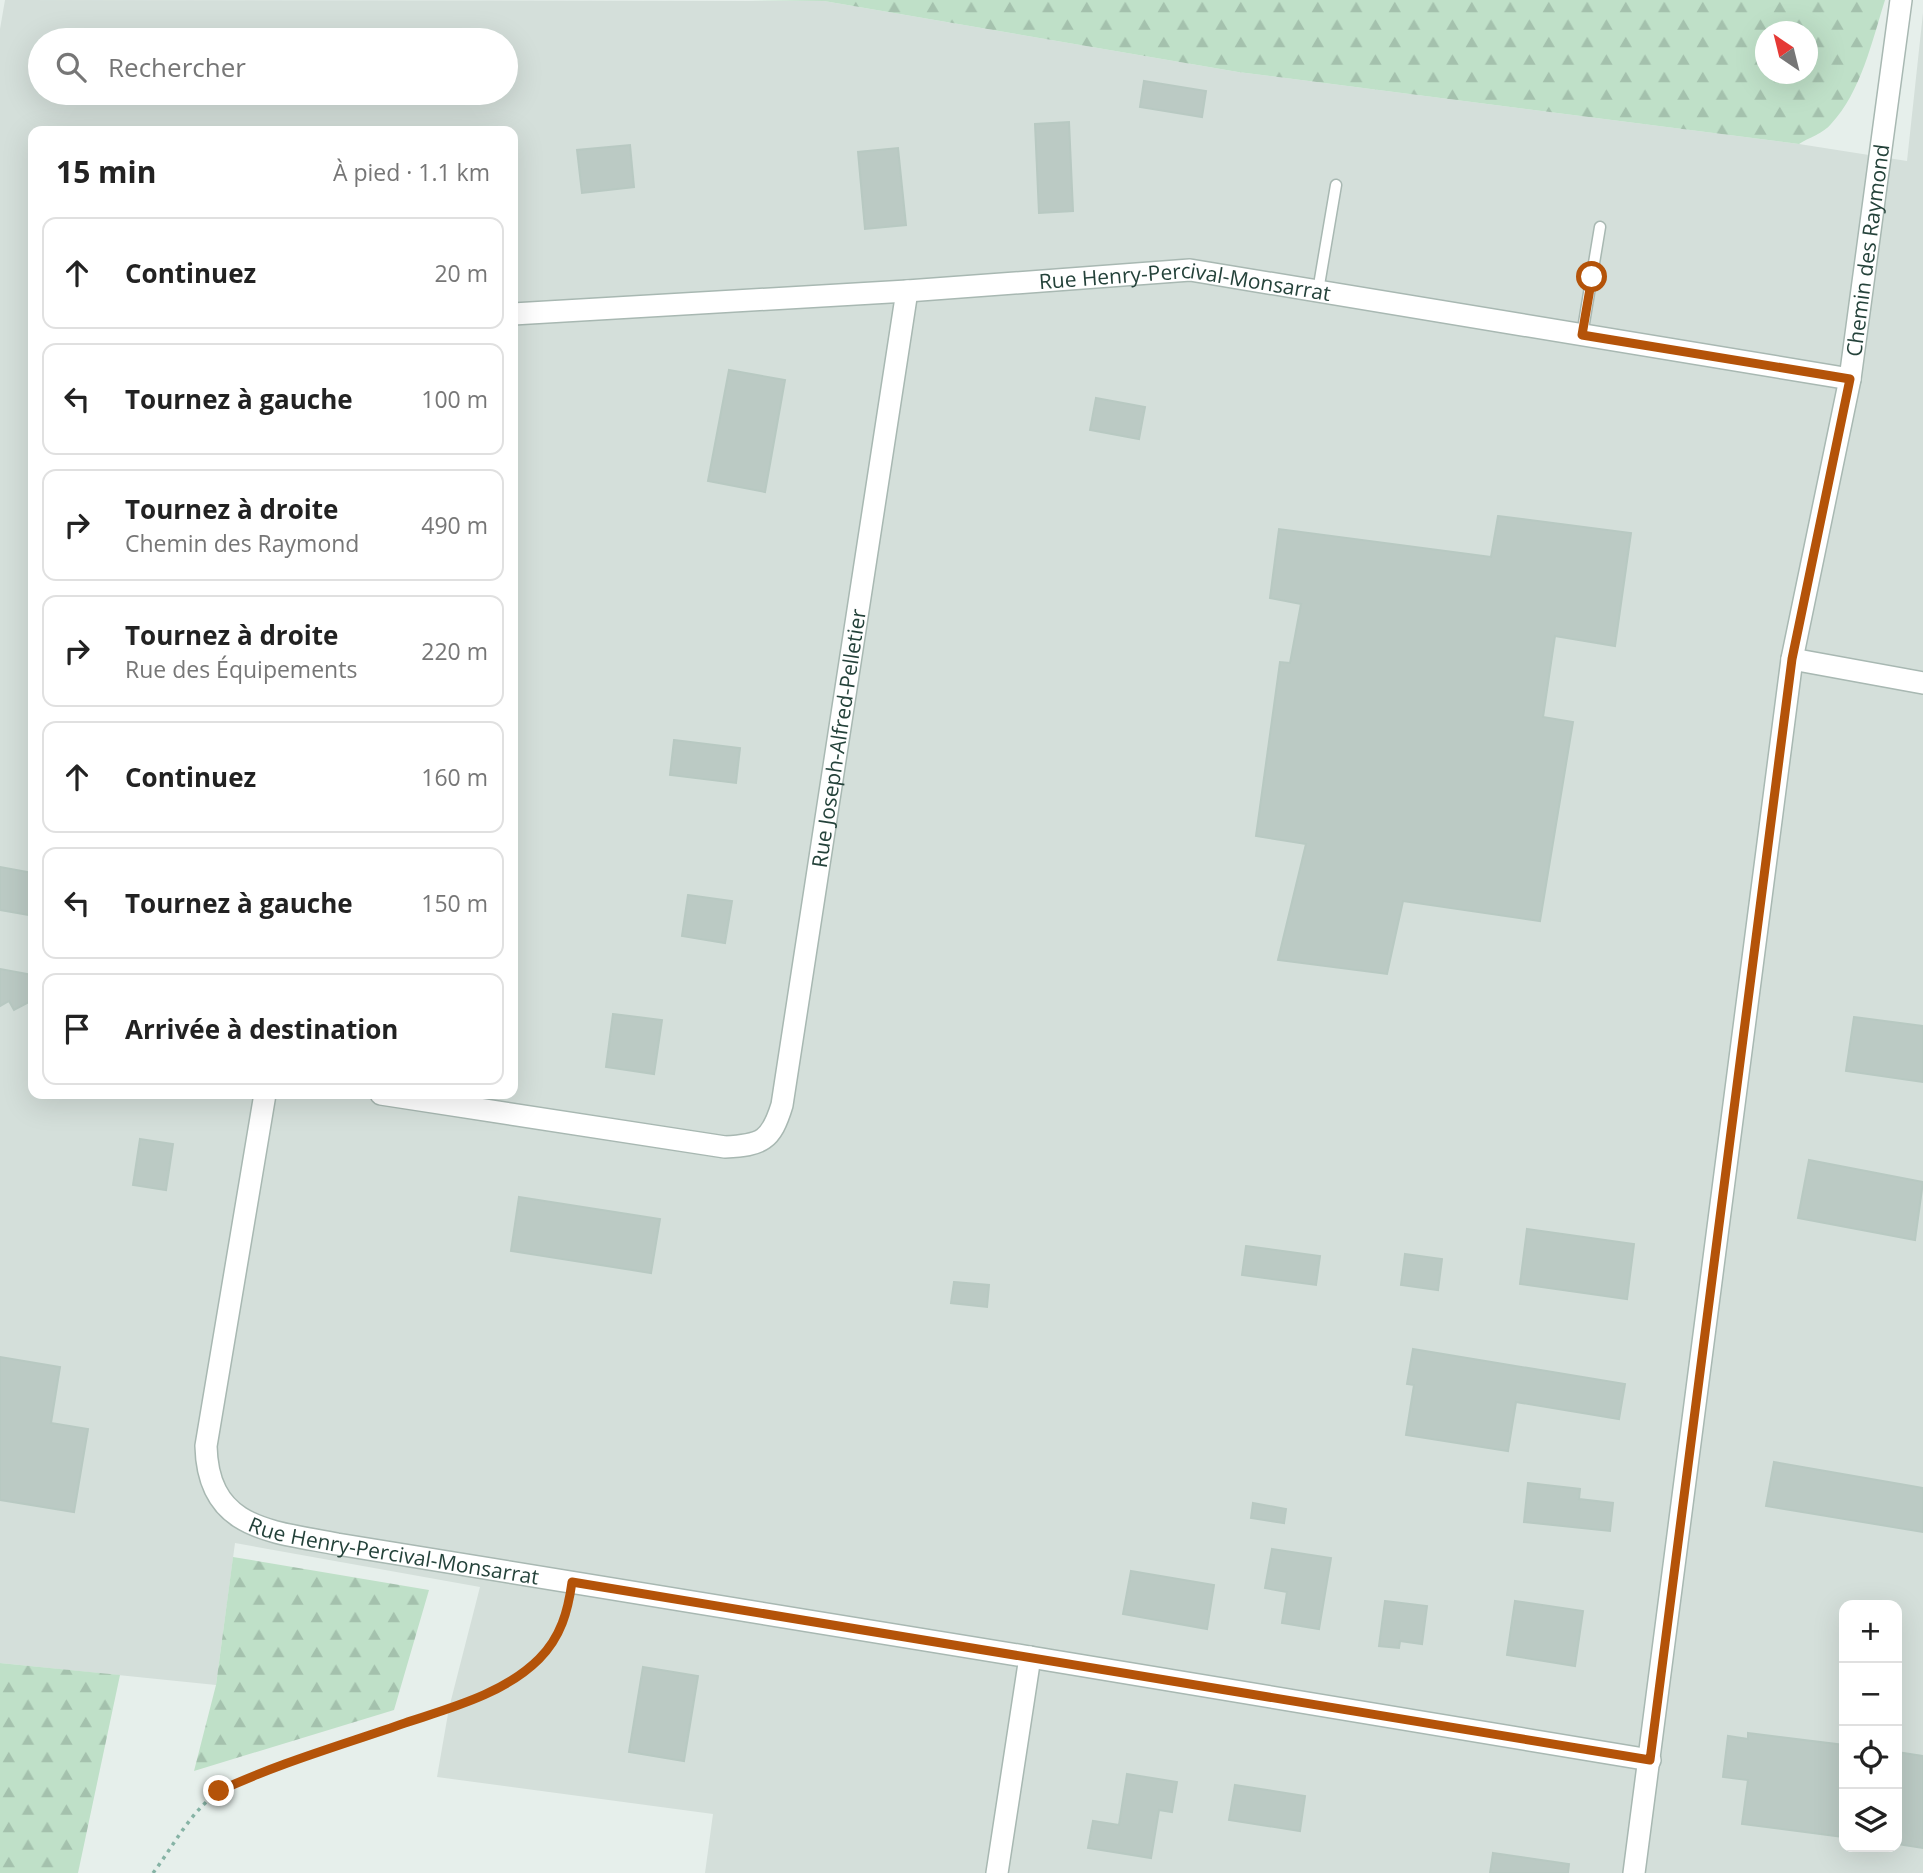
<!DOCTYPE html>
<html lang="fr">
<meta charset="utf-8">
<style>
:root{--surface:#fff;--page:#f6f6f6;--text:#222;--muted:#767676;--line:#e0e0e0}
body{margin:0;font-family:"Open Sans",sans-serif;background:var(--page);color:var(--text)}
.controls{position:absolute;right:21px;bottom:21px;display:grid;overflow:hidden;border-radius:14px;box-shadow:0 7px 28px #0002}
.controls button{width:63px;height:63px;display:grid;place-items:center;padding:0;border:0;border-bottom:2px solid var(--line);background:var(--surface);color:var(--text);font:35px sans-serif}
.compass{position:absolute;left:1755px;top:21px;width:63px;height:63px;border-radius:50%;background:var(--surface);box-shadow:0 7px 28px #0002;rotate:325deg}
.stop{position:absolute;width:21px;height:21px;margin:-16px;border:5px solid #b45309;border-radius:50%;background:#fff}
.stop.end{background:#b45309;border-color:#fff;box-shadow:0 2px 7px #0008}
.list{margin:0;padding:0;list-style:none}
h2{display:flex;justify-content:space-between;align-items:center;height:91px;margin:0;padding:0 28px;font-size:30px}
h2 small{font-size:23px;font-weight:400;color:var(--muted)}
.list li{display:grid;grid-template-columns:46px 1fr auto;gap:21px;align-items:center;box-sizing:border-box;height:112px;margin:0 14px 14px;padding:0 14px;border:2px solid var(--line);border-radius:14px}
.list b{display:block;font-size:26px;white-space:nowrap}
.list p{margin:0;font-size:23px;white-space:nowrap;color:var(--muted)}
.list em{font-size:23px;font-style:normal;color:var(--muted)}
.icon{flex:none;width:38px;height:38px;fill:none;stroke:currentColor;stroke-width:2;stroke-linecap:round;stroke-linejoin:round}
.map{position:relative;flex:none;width:1923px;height:1873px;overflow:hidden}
.search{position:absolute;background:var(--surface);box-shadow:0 7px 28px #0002;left:28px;top:28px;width:490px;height:77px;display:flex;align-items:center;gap:18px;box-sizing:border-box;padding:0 24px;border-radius:38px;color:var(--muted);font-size:26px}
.panel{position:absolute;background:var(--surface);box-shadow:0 7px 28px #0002;left:28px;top:126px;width:490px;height:973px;border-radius:14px}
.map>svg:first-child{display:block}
.built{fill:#d4dfda;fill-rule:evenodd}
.forest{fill:url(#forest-firs);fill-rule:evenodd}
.building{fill:#bbcac4;stroke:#b8c9c2;stroke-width:2}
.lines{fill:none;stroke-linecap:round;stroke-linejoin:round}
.service-casing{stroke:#a8b8b2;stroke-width:13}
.minor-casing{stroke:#a8b8b2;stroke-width:24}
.tertiary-casing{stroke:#a8b8b2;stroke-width:24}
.path{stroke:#86b3a5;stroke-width:3.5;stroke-dasharray:3.5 5;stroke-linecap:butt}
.service{stroke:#fff;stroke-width:10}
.minor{stroke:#fff;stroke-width:21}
.tertiary{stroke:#fff;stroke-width:21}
.route{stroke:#b45309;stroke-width:9}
.labels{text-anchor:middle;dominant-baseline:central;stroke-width:6;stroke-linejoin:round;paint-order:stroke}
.street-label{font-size:21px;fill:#24423a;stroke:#f7fbf9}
</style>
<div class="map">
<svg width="1923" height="1873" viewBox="0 0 1923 1873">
<defs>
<pattern id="forest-firs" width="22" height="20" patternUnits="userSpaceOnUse" patternTransform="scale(1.75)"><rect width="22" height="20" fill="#bfe0c8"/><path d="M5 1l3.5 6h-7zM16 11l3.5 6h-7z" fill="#a4c1ad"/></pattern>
</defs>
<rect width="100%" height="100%" fill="#e6efeb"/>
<path class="built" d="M 5,0 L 824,1 L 1238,72 L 1799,144 L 1907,161 L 1923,13 L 1923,1873 L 705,1873 L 713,1814 L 437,1777 L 449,1708 L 480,1587 L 235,1543 L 216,1685 L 0,1663 L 0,29 ZM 40,40 L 506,40 L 506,93 L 40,93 ZM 33,131 L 513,131 L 513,1094 L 33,1094 ZM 1844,1605 L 1897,1605 L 1897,1847 L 1844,1847 Z"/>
<g class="forest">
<path d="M 748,0 L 1885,0 C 1872,41 1861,92 1831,124 C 1824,133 1808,138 1799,144 L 1238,72 L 824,1 ZM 1766,32 L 1808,32 L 1808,74 L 1766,74 Z"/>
<path d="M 233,1557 L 429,1590 L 394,1710 L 194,1771 L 216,1685 Z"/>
<path d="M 0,1663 L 120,1675 L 78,1873 L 0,1873 Z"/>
</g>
<g class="building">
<path d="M 1144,81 L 1206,91 L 1202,117 L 1140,107 Z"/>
<path d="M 1069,122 L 1073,211 L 1039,213 L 1035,124 Z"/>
<path d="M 630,145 L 634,187 L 582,193 L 577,150 Z"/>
<path d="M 898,148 L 906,225 L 865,229 L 858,152 Z"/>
<path d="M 729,370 L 785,380 L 765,492 L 708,481 Z"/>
<path d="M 1096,398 L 1145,407 L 1139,439 L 1090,430 Z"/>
<path d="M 1498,516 L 1631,533 L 1615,646 L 1555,636 L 1543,717 L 1573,722 L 1540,921 L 1403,901 L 1387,974 L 1278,960 L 1306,844 L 1256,836 L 1280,662 L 1290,663 L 1301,604 L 1270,598 L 1279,529 L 1491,557 Z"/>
<path d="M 674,740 L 740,748 L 736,783 L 670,775 Z"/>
<path d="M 0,867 L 33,873 L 29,915 L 0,910 Z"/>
<path d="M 688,895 L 732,901 L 725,943 L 682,936 Z"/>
<path d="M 0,969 L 33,975 L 33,1000 L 14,1010 L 9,1001 L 0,1006 Z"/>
<path d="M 613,1014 L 662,1020 L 654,1074 L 606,1067 Z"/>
<path d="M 1854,1017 L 1923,1026 L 1923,1082 L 1846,1071 Z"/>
<path d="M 140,1139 L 173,1144 L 166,1190 L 133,1185 Z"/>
<path d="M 1809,1160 L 1923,1182 L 1915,1240 L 1798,1218 Z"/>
<path d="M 519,1197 L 660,1219 L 651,1273 L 511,1251 Z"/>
<path d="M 1527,1229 L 1634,1244 L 1627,1299 L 1520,1284 Z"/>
<path d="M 1246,1246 L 1320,1256 L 1316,1285 L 1242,1275 Z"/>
<path d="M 1405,1254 L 1442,1259 L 1438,1290 L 1401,1285 Z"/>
<path d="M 954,1282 L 989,1285 L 987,1307 L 951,1303 Z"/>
<path d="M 1413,1349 L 1625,1384 L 1619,1419 L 1516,1402 L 1508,1451 L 1406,1435 L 1414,1385 L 1407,1384 Z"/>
<path d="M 0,1357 L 60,1367 L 51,1423 L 88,1429 L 74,1512 L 0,1500 Z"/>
<path d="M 1774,1462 L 1923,1488 L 1923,1532 L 1766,1506 Z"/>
<path d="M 1528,1483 L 1580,1489 L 1579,1499 L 1613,1503 L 1610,1531 L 1524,1522 Z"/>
<path d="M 1253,1503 L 1286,1509 L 1284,1523 L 1251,1518 Z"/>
<path d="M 1272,1549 L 1331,1558 L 1319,1629 L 1282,1623 L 1287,1592 L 1265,1588 Z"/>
<path d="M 1131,1571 L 1214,1585 L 1207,1629 L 1123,1614 Z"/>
<path d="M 1385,1601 L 1427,1606 L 1422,1644 L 1400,1641 L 1399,1648 L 1379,1646 Z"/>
<path d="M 1515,1601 L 1583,1611 L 1575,1666 L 1507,1655 Z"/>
<path d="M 643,1667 L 698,1676 L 684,1761 L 629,1752 Z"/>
<path d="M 1748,1733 L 1844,1745 L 1844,1837 L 1742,1824 L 1748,1780 L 1723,1777 L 1728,1736 L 1748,1739 Z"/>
<path d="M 1897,1752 L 1923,1756 L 1923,1848 L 1897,1844 Z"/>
<path d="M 1127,1774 L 1177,1782 L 1172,1812 L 1159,1810 L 1151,1858 L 1088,1848 L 1093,1821 L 1119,1825 Z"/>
<path d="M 1235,1785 L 1305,1796 L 1300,1831 L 1229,1820 Z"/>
<path d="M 1493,1853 L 1569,1864 L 1568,1873 L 1490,1873 Z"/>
</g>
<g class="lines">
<g class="service-casing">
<g id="service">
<path d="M 1318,291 L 1336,185"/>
<path d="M 1582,335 L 1600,227"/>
</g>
</g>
<g class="minor-casing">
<g id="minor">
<path id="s1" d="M 513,314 L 907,291 L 1190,270 L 1850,379"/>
<path id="s2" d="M 265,1094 L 206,1446 C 208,1530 271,1531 337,1544 L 1030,1657"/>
<path id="s3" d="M 381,1094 L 725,1147 C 762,1145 771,1141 782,1105 L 907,291"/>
<path d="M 997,1873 L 1030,1657 L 1650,1760"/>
</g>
</g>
<g class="tertiary-casing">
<g id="tertiary">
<path d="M 1792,659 L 1923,683"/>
<path id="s4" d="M 1634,1873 L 1792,659 L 1850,379 L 1901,0"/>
</g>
</g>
<path class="path" d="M 153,1873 C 173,1847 191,1810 220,1791 C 304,1737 555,1718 569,1601"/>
<use href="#service" class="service"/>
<use href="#minor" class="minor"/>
<use href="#tertiary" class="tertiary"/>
</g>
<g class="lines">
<path class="route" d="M 219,1791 C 279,1763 342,1745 405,1723 C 450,1708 504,1694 539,1659 C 561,1637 568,1611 572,1582 L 1650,1760 L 1792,659 L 1850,379 L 1582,335 L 1592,277"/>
</g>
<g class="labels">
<g class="street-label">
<text stroke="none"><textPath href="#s4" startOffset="1640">Chemin des Raymond</textPath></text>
<text stroke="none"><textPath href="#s1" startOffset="674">Rue Henry-Percival-Monsarrat</textPath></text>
<text stroke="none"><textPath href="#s3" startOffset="798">Rue Joseph-Alfred-Pelletier</textPath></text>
<text stroke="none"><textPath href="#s2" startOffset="598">Rue Henry-Percival-Monsarrat</textPath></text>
</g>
</g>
</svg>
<div class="controls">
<button>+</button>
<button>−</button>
<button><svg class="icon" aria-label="locate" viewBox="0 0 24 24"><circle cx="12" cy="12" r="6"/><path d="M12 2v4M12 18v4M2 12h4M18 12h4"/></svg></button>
<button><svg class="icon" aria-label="layers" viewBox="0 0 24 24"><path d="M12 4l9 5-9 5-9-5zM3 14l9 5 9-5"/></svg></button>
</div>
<svg class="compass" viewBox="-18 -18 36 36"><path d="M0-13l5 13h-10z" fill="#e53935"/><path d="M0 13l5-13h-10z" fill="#767676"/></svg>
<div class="stop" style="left:1592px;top:277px"></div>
<div class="stop end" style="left:219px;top:1791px"></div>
<div class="search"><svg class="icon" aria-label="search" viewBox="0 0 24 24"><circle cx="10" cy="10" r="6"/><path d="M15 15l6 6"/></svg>Rechercher</div>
<section class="panel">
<h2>15 min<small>À pied · 1.1 km</small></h2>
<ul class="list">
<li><svg class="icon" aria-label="ahead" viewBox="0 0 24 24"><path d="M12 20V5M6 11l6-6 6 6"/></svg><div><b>Continuez</b></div><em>20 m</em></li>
<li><svg class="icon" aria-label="left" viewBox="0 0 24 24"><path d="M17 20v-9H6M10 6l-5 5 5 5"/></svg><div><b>Tournez à gauche</b></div><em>100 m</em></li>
<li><svg class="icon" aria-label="right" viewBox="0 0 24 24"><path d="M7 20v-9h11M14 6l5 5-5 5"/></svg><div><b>Tournez à droite</b><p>Chemin des Raymond</p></div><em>490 m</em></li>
<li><svg class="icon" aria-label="right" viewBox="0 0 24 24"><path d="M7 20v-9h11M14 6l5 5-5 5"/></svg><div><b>Tournez à droite</b><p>Rue des Équipements</p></div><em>220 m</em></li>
<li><svg class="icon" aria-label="ahead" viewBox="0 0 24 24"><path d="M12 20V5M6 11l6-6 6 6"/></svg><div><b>Continuez</b></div><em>160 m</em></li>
<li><svg class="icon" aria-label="left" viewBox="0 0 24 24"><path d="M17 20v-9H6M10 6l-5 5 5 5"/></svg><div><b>Tournez à gauche</b></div><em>150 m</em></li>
<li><svg class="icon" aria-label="arrive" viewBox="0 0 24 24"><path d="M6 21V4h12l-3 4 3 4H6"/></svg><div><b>Arrivée à destination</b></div></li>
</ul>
</section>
</div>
